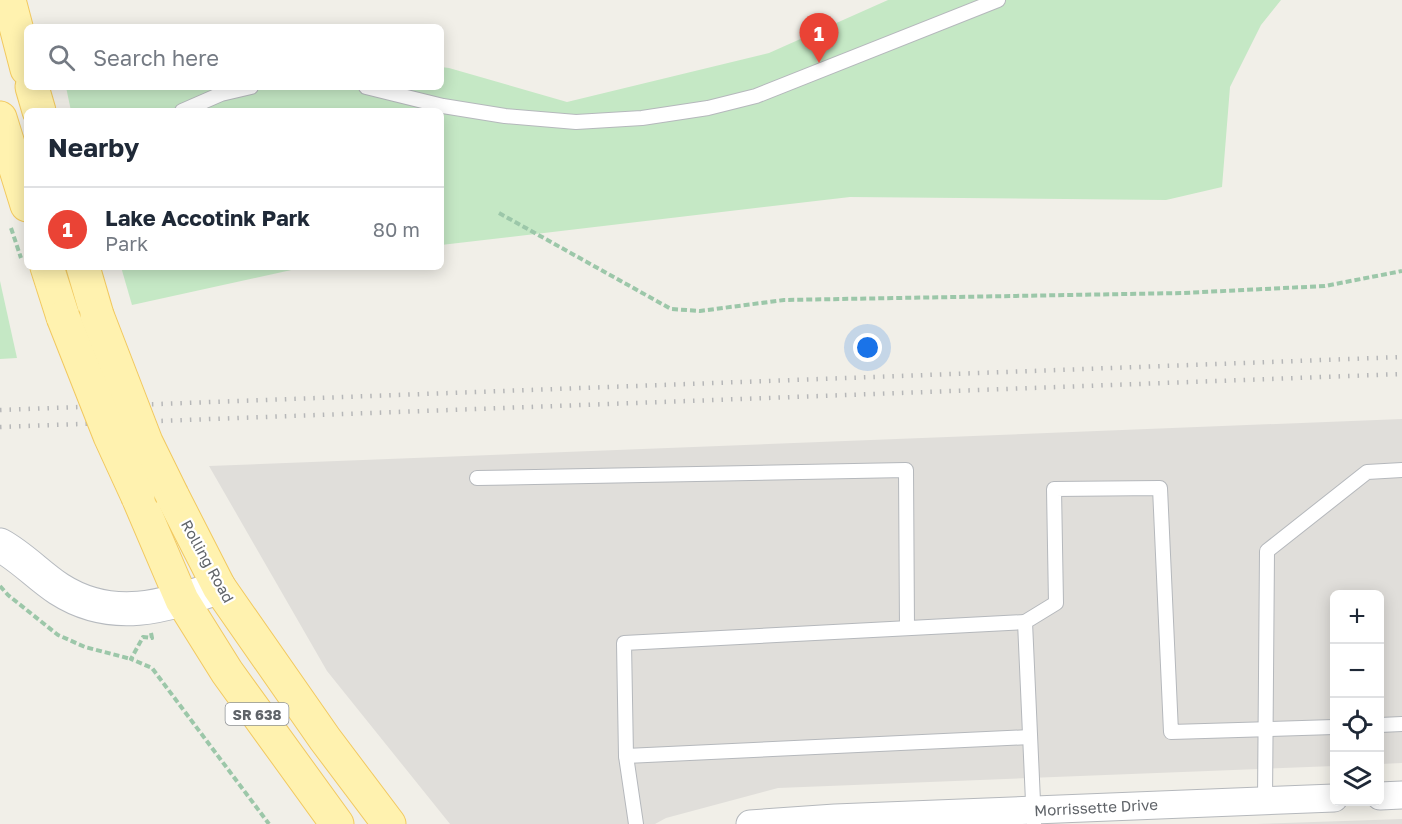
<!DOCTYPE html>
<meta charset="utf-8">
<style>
:root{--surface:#fff;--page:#f2f2f3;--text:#1f2937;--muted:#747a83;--line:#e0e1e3;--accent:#ea4335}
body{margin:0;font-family:"Golos Text",sans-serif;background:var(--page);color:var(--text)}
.controls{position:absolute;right:18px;bottom:18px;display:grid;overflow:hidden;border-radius:9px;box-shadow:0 3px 15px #0003}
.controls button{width:54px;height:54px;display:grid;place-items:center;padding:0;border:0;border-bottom:2px solid var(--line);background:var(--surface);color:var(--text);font:30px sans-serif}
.you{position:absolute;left:868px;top:348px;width:21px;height:21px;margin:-15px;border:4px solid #fff;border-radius:50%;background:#1a73e8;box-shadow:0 0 0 9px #1a73e833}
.badge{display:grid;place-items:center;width:39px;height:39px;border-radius:50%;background:var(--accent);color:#fff;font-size:20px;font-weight:700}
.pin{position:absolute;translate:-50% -50px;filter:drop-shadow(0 2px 3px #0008)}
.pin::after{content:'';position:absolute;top:32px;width:21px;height:18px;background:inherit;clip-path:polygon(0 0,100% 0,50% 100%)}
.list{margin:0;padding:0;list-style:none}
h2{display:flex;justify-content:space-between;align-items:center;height:78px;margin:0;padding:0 24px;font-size:26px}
h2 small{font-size:20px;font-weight:400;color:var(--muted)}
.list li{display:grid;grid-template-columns:39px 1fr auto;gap:18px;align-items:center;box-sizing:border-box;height:84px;padding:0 24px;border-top:2px solid var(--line)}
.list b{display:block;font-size:22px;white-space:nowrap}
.list p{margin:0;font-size:20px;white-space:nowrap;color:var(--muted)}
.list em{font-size:20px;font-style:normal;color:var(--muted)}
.icon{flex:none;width:33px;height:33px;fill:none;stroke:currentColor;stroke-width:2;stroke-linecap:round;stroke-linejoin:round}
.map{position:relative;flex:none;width:1402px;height:824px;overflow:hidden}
.search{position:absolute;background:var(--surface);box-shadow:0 3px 15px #0003;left:24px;top:24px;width:420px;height:66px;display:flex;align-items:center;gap:15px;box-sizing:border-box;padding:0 21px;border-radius:9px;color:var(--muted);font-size:22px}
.panel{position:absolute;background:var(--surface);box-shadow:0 3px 15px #0003;left:24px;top:108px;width:420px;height:162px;border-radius:9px}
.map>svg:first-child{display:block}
.industrial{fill:#e0deda}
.green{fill:#c5e8c5}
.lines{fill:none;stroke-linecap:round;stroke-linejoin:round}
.lane-casing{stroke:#b5b8bc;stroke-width:16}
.street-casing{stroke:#b5b8bc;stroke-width:29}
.secondary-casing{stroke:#b6babf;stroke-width:35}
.primary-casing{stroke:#f2c960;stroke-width:35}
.path{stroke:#9cc7a9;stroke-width:4;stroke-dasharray:6 3;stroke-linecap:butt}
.lane{stroke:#fff;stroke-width:14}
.street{stroke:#fff;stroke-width:27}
.secondary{stroke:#fff;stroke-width:33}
.primary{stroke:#fff2af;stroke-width:33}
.rail{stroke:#b6b7b8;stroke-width:4.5;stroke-dasharray:1.5 8;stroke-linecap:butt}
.primary-bridge-casing{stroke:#f2c960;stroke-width:35;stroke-linecap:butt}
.primary-bridge{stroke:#fff2af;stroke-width:33}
.labels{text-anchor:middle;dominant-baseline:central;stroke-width:4.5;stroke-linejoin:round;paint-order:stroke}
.shield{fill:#fff;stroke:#8f9295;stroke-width:1.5}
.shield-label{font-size:14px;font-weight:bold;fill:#5f6368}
.street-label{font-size:15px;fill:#5f6368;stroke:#fff}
</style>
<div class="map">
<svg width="1402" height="824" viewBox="0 0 1402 824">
<rect width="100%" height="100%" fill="#f1efe8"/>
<g class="industrial">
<path d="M 1402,419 L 1402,763 L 1380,764 L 1380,594 L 1334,594 L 1334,766 L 778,788 L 666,818 L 655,824 L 450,824 L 327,671 L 209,466 Z"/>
<path d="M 1402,819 L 1402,824 L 1256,824 Z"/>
</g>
<g class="green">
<path d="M 888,0 L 1281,0 L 1261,25 L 1230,87 L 1222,187 L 1166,200 L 850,197 L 441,245 L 441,111 L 71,111 L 66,87 L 441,87 L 441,67 L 449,68 L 567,102 L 769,53 Z"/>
<path d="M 121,267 L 305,267 L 132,305 Z"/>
<path d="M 0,281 L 17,358 L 0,359 Z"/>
</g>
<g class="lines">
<g class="lane-casing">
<g id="lane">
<path d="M 366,87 L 443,106 L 505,116 L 576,122 L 642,118 L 708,108 L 756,96 L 998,0"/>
<path d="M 182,111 L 221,94 L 251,87"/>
<path d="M 477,478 L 906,470 L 907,628"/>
<path d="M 1380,725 L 1402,724"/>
<path d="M 626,756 L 1030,737"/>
<path d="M 1265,800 L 1267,551 L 1367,472 L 1402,470"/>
<path d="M 636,824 L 626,756 L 624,643 L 1025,622"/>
<path d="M 1034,824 L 1025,622 L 1056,603 L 1054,489 L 1160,488 L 1171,732 L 1334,727"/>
</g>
</g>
<g class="street-casing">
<g id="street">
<path d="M 1380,796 L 1402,795"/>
<path d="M 750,824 L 835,818 L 1334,798"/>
</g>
</g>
<g class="secondary-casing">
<path id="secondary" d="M 0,545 C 22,557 39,576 59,589 C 112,623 165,607 219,587"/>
</g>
<g class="primary-casing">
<g id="primary">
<path d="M 9,0 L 27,69"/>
<path d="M 32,87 L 39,111"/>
<path d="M 0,118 L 27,205"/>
<path d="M 47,267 L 63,317"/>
<path d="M 83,267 L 97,315"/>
<path d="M 172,495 L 219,587 L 325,739 L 389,824"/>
<path d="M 138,497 L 182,600 L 227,672 L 337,824"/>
</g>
</g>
<g class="path">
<path d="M 499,213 L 671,309 L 700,311 L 784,300 L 1183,293 L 1325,286 L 1402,271"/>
<path d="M 11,228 L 21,258"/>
<path d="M 0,586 L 8,595 L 58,635 L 85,647 L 131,659"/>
<path d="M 151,633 L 152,638 L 143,637 L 131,659 L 152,668 L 269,824"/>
</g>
<use href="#lane" class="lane"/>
<use href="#street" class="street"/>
<use href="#secondary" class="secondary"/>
<use href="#primary" class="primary"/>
<g class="rail">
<path d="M 0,410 L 1402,357"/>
<path d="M 0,427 L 1402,374"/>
</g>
<g class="primary-bridge-casing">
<g id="primary-bridge">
<path d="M 97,315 L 146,442 L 172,495"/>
<path d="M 63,317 L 110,436 L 138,497"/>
</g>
</g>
<use href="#primary-bridge" class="primary-bridge"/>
</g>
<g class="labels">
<rect class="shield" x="225.5" y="703" width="63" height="22" rx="4.5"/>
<g class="shield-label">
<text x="257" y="714">SR 638</text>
</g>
<g class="street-label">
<text transform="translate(208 561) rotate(61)">Rolling Road</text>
<text transform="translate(1096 807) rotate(-3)">Morrissette Drive</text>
</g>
</g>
</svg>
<div class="controls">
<button>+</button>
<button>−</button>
<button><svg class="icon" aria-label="locate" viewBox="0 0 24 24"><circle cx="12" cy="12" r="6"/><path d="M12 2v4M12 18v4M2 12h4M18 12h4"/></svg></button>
<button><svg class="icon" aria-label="layers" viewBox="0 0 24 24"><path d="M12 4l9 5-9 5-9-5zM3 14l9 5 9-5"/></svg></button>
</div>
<div class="you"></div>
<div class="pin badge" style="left:819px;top:63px">1</div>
<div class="search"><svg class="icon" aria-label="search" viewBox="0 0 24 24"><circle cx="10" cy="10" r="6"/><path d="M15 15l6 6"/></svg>Search here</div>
<section class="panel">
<h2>Nearby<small></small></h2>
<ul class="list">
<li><span class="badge">1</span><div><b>Lake Accotink Park</b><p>Park</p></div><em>80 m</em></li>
</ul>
</section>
</div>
